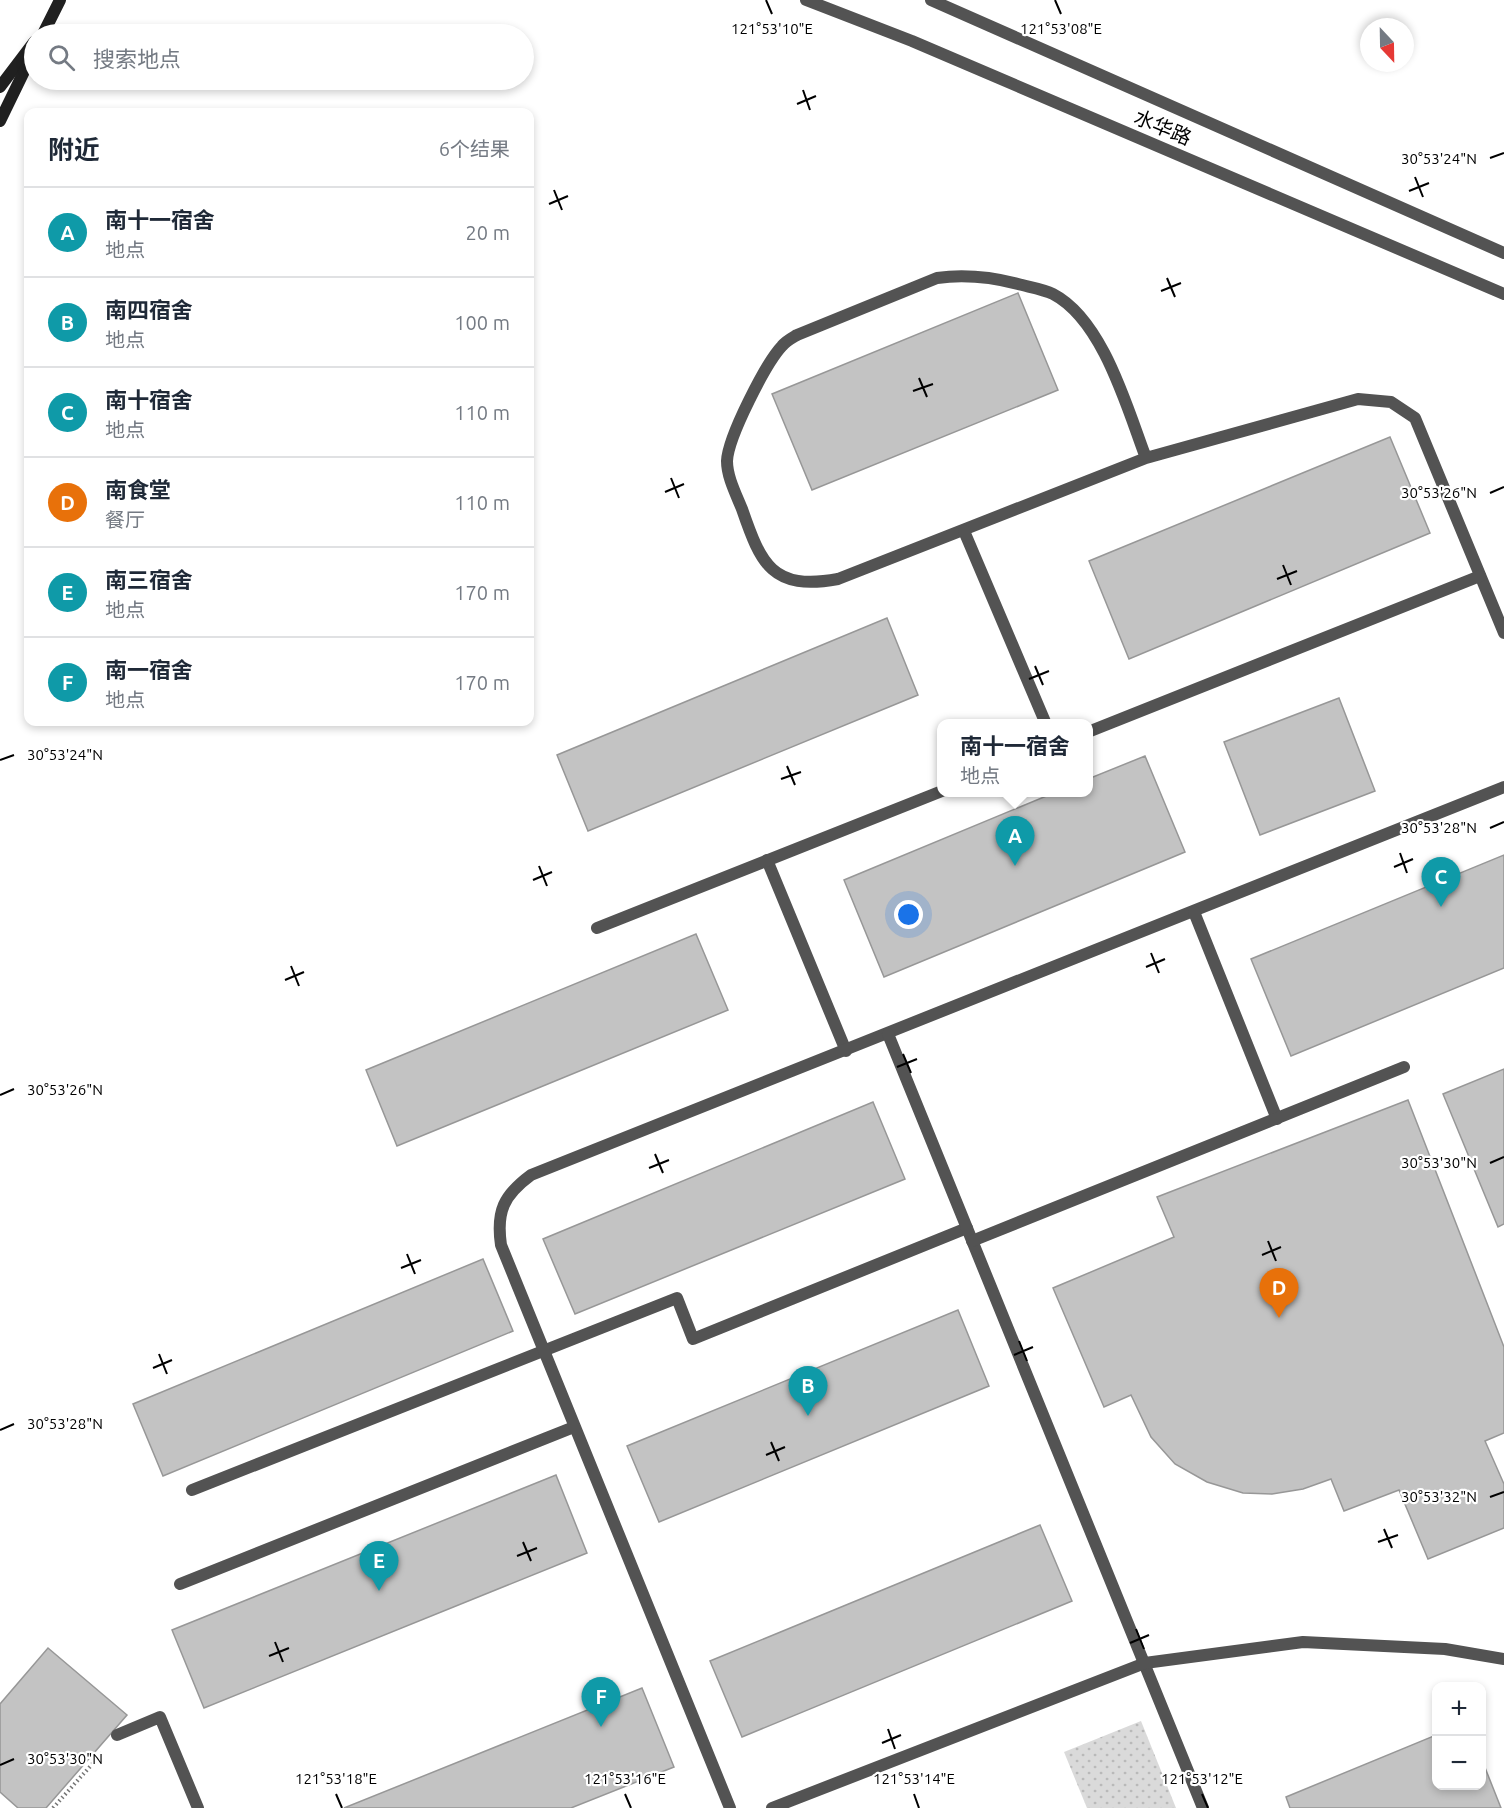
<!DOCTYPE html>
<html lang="zh">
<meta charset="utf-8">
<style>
:root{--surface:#fff;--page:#f2f2f3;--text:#1f2937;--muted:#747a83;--line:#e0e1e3;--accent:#0f766e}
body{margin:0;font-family:Ubuntu,"Noto Sans SC",sans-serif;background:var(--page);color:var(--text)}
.controls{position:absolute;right:18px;bottom:18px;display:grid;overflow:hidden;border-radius:12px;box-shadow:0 3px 9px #0003}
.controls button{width:54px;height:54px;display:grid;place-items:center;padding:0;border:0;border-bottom:2px solid var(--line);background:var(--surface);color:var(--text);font:30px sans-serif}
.compass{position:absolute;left:1360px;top:18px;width:54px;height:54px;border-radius:50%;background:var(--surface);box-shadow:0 3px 9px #0003;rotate:158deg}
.you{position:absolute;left:909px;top:915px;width:21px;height:21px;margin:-15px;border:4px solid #fff;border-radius:50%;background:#1a73e8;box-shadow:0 0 0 9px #1a73e833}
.badge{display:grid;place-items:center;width:39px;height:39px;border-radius:50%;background:var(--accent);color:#fff;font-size:20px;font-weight:700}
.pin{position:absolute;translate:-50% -50px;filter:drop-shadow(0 2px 3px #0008)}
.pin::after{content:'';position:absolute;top:32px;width:21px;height:18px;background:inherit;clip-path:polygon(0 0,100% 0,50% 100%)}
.popup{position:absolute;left:937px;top:719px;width:156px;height:78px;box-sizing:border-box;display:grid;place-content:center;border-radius:12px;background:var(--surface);filter:drop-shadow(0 2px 4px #0005);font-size:20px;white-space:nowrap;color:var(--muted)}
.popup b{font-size:22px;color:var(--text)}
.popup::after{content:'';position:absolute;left:50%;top:100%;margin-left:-12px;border:12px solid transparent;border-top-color:var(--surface)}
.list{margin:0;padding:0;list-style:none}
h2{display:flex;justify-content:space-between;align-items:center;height:78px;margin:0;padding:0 24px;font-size:26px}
h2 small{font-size:20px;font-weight:400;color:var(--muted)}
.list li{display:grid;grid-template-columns:39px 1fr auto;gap:18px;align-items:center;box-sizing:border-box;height:90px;padding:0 24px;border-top:2px solid var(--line)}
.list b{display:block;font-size:22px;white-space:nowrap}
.list p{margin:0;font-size:20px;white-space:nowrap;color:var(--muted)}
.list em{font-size:20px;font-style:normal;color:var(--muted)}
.icon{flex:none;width:33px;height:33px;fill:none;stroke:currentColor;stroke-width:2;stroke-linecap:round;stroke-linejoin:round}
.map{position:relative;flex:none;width:1504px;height:1808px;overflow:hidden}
.search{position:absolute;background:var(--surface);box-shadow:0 3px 9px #0003;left:24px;top:24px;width:510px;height:66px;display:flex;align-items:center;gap:15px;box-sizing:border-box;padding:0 21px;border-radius:33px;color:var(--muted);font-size:22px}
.panel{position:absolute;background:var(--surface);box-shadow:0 3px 9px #0003;left:24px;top:108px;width:510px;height:618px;border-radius:12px}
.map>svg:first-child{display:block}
.green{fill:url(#green-dots)}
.building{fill:#c3c3c3;stroke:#979797;stroke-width:1.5}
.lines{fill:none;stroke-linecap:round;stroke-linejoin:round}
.path{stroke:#757575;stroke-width:4;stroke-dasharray:1.5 3;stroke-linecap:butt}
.lane{stroke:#535353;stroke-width:12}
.street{stroke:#535353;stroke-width:12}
.secondary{stroke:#202020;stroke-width:12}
.ticks{fill:none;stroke:#000;stroke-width:2}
.labels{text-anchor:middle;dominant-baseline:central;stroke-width:4.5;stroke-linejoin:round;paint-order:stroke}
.street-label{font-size:20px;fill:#000;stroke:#fff}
.ticks-label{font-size:15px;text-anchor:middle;fill:#000;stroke:#fff;stroke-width:4.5;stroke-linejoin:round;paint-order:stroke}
</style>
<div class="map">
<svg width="1504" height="1808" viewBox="0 0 1504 1808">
<defs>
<pattern id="green-dots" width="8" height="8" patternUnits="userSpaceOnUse" patternTransform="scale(1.5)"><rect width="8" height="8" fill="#dadada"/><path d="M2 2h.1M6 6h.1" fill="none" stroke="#b9b9b9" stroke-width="1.8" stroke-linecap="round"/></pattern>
</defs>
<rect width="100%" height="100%" fill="#fff"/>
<path class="green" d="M 1141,1721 L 1176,1808 L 1087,1808 L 1064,1752 Z"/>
<g class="building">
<path d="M 1018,293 L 1058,390 L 812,490 L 772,394 Z"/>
<path d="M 1390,437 L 1430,533 L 1129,659 L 1089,561 Z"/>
<path d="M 887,618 L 918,695 L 588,831 L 557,755 Z"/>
<path d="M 1339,698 L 1375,791 L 1260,835 L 1224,742 Z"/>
<path d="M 1145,756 L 1185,852 L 884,977 L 844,880 L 1056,792 L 1088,792 L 1088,779 Z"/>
<path d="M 1504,855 L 1504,968 L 1291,1056 L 1251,959 Z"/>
<path d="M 696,934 L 728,1010 L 397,1146 L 366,1070 Z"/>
<path d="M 1504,1069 L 1504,1224 L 1498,1227 L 1443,1094 Z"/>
<path d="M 1408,1100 L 1504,1347 L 1504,1433 L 1485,1441 L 1504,1484 L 1504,1528 L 1428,1559 L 1399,1490 L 1344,1511 L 1331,1479 L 1303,1489 L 1272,1494 L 1243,1493 L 1207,1482 L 1175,1464 L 1151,1437 L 1131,1395 L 1104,1407 L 1053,1288 L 1174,1237 L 1157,1197 Z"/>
<path d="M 873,1102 L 905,1179 L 575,1314 L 543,1239 Z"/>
<path d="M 483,1259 L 513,1331 L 163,1476 L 133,1404 Z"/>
<path d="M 958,1310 L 989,1386 L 659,1522 L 627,1446 Z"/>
<path d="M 556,1475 L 587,1553 L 204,1708 L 172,1630 Z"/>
<path d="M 1040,1525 L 1072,1601 L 742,1737 L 710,1661 Z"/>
<path d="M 48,1648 L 127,1715 L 46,1808 L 18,1808 L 0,1792 L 0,1704 Z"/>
<path d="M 642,1688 L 674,1767 L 571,1808 L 344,1808 Z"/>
<path d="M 1436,1735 L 1436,1786 L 1482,1786 L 1482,1760 L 1501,1808 L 1290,1808 L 1286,1797 Z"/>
</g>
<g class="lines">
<path class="path" d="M 53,1808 L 103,1752"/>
<g class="lane">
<path d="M 1146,458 C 1127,408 1103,320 1053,294 C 1043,289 1029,287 1018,284 C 991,277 966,274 937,278 L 797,335 C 792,338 786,341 782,346 C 766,363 728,437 727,461 C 727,477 736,494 742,509 C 761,564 772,591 838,579 L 1146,458 L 1358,399 L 1391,402 L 1415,418 L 1504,633"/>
<path d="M 964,531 L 1046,724"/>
<path d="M 1088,732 L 1480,576"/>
<path d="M 767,860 L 846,1051"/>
<path d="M 597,928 L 942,791"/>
<path d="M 192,1490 L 677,1298 L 693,1339 L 967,1228"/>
<path d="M 180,1584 L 574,1427"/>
<path d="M 730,1808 L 501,1245 C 496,1211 504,1195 531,1175 L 1504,787"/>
</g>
<g class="street">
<path d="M 806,0 L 912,41 L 1504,294"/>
<path d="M 931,0 L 1504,253"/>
<path d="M 1194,912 L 1277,1119"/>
<path d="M 888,1034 L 1203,1808"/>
<path d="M 972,1241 L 1404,1067"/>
<path d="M 117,1735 L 160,1717 L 198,1808"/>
<path d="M 772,1808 L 1145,1663 L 1303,1642 L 1445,1649 L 1504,1659"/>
</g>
<g class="secondary">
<path d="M 43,34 L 60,0"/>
<path d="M 0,87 L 34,42"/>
<path d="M 0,121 L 34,51"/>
</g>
</g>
<path class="ticks" d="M 766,0 L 772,14M 1055,0 L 1061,14M 803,90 L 810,110M 797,104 L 816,96M 1490,158 L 1504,153M 1415,177 L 1423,197M 554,190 L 562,210M 1409,191 L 1429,183M 549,204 L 568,196M 1167,278 L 1175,297M 1161,291 L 1181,283M 919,378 L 927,397M 913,391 L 933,384M 671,478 L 679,498M 665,492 L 684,484M 1490,493 L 1504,487M 1283,565 L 1291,585M 1277,579 L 1297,571M 1035,666 L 1043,685M 1029,679 L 1049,671M 0,760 L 14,755M 787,766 L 795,785M 781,779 L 801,772M 1490,828 L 1504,822M 1400,853 L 1407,873M 539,866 L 547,886M 1394,867 L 1413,859M 533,880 L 552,872M 1151,953 L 1159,973M 291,966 L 299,986M 1146,967 L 1165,959M 285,980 L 304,972M 903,1054 L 911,1073M 897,1067 L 917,1059M 0,1095 L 14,1089M 655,1154 L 663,1173M 1490,1163 L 1504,1157M 649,1168 L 669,1160M 1268,1241 L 1276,1261M 407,1254 L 415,1274M 1262,1255 L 1281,1247M 401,1268 L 421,1260M 1019,1341 L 1027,1361M 159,1354 L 167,1374M 1014,1355 L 1033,1347M 153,1368 L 172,1360M 0,1430 L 14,1424M 771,1442 L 779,1461M 766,1455 L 785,1447M 1490,1497 L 1504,1492M 1384,1529 L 1392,1548M 523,1542 L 531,1561M 1378,1542 L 1398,1535M 517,1556 L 537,1548M 1136,1629 L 1144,1649M 275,1642 L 283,1662M 1130,1643 L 1149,1635M 269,1656 L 289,1648M 888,1729 L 895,1749M 882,1743 L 901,1735M 0,1765 L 14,1759M 336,1794 L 342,1808M 625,1794 L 631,1808M 914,1794 L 919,1808M 1202,1794 L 1208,1808"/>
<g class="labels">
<g class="street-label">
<text transform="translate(1163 127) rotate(23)">水华路</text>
</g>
</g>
<g class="ticks-label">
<text x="772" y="34">121°53'10"E</text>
<text x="1061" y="34">121°53'08"E</text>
<text x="1439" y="164">30°53'24"N</text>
<text x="1439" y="498">30°53'26"N</text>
<text x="65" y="760">30°53'24"N</text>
<text x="1439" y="833">30°53'28"N</text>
<text x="65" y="1095">30°53'26"N</text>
<text x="1439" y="1168">30°53'30"N</text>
<text x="65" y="1429">30°53'28"N</text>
<text x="1439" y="1502">30°53'32"N</text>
<text x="65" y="1764">30°53'30"N</text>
<text x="336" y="1784">121°53'18"E</text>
<text x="625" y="1784">121°53'16"E</text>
<text x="914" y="1784">121°53'14"E</text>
<text x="1202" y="1784">121°53'12"E</text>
</g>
</svg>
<div class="controls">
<button>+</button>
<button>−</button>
</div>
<svg class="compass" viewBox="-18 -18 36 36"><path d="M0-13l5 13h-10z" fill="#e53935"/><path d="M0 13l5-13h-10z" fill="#747a83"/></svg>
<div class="you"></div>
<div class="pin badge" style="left:1015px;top:866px;background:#0f9aa8">A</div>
<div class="popup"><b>南十一宿舍</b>地点</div>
<div class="pin badge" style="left:808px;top:1416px;background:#0f9aa8">B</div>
<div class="pin badge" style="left:1441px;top:907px;background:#0f9aa8">C</div>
<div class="pin badge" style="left:1279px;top:1318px;background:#e8710a">D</div>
<div class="pin badge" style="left:379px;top:1591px;background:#0f9aa8">E</div>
<div class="pin badge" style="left:601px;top:1727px;background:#0f9aa8">F</div>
<div class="search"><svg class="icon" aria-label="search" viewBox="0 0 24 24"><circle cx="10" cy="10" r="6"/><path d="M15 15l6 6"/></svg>搜索地点</div>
<section class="panel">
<h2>附近<small>6个结果</small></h2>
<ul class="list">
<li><span class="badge" style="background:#0f9aa8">A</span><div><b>南十一宿舍</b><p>地点</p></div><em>20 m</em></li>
<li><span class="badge" style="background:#0f9aa8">B</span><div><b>南四宿舍</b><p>地点</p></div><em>100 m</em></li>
<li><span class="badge" style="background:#0f9aa8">C</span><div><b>南十宿舍</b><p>地点</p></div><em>110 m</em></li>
<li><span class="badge" style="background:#e8710a">D</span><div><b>南食堂</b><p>餐厅</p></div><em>110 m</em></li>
<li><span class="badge" style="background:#0f9aa8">E</span><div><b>南三宿舍</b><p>地点</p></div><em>170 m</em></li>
<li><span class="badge" style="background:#0f9aa8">F</span><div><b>南一宿舍</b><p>地点</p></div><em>170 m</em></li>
</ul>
</section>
</div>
